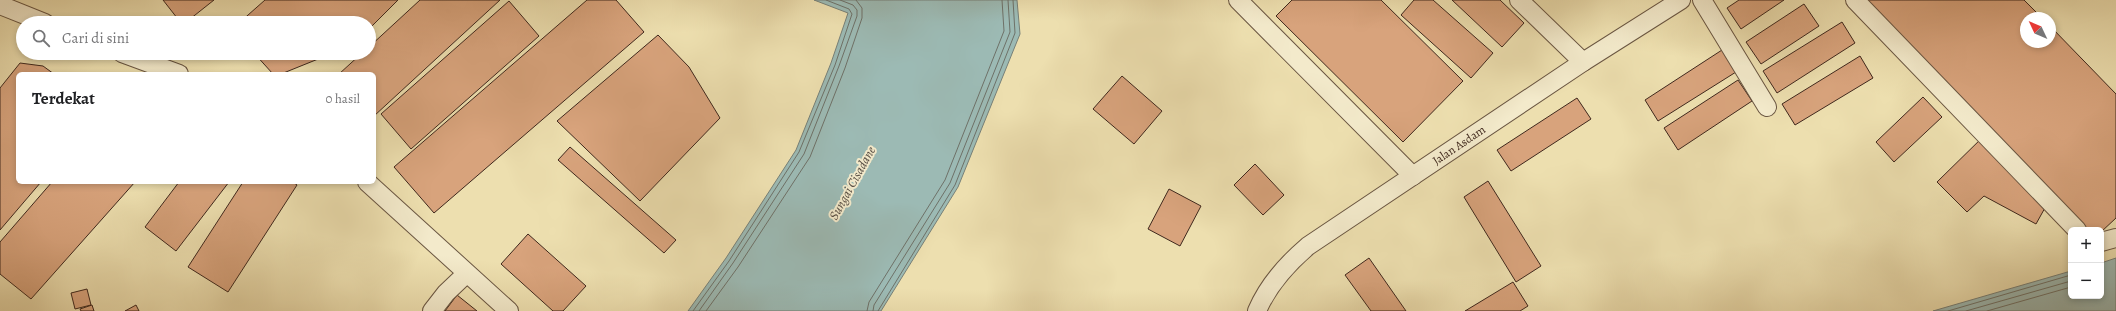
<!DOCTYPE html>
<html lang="id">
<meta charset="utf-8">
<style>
:root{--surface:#fff;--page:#f2f2f2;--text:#202124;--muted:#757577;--line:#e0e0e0}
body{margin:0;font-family:Alegreya,serif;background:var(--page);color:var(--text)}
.controls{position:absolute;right:12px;bottom:12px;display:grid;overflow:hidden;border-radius:6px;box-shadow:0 2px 6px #0003}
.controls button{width:36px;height:36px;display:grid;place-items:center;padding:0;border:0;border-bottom:1px solid var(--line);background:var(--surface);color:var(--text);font:20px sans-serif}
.compass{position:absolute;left:2020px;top:12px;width:36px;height:36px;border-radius:50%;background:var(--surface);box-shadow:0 2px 6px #0003;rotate:314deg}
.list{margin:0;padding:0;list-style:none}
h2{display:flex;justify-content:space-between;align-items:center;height:52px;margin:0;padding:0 16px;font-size:17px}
h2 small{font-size:13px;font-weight:400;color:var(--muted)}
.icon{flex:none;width:22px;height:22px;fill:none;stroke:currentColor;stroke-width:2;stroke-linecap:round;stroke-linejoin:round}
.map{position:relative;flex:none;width:2116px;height:311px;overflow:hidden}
.search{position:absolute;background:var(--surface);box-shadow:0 2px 6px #0003;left:16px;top:16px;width:360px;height:44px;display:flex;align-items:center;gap:10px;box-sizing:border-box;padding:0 14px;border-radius:22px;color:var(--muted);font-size:15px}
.panel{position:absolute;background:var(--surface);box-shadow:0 2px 6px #0003;left:16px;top:72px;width:360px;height:112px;border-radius:6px}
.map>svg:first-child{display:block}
.water{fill:#9cbab4;stroke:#778078}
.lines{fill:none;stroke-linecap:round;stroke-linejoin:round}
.shore{stroke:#6e7168;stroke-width:1}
.building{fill:#d8a37c;stroke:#3f281d}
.minor-casing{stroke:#6a5642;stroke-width:20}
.minor{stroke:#f3eacb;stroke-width:18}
.labels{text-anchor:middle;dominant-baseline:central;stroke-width:4;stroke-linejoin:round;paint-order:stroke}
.street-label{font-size:12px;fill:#3f281d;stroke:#f3eacb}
.water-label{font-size:13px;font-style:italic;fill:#564c43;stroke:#f3eacb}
</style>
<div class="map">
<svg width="2116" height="311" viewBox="0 0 2116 311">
<rect width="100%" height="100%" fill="#eddfaf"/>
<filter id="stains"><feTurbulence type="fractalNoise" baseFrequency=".005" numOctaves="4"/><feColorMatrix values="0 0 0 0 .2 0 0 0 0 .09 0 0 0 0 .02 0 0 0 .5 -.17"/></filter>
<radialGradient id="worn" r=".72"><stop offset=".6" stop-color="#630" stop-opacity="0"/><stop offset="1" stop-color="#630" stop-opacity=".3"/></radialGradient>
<g class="water">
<path d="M 814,0 L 1017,0 L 1020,34 L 958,187 L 881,311 L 688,311 L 726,258 L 796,150 L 831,63 L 848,13 Z"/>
<path d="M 2116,258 L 2116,311 L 1933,311 L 2071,271 L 2071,296 L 2101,296 L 2101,263 Z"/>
</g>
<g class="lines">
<g class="shore">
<path d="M 693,311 L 729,261 L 799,152 L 835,65 L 852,14 L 849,9 L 826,0"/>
<path d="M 699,311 L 733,263 L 804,154 L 839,66 L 857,16 L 857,10 L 853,5 L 840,0"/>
<path d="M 706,311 L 738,267 L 810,157 L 845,68 L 862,18 L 862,8 L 856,0"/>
<path d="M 867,311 L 869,302 L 945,180 L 1004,31 L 1002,0"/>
<path d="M 873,311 L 874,305 L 950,183 L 1010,32 L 1008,0"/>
<path d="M 878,311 L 955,185 L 1015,33 L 1013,0"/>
<path d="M 1948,311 L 2071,275"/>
<path d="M 1966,311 L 2071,281"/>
<path d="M 1987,311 L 2071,287"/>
</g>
</g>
<g class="building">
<path d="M 163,0 L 214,0 L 185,23 L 181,23 Z"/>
<path d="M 265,0 L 398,0 L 369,29 L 369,23 L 239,23 Z"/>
<path d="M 420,0 L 500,0 L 374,116 L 374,74 L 339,74 L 362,53 L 369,53 L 369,47 Z"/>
<path d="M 587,0 L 616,0 L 644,32 L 434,213 L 394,167 Z"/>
<path d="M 1292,0 L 1381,0 L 1463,81 L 1403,142 L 1276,16 Z"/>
<path d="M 1414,0 L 1433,0 L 1493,53 L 1471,78 L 1401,15 Z"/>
<path d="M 1452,0 L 1500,0 L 1524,23 L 1502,47 Z"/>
<path d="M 1739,0 L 1784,0 L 1741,29 L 1727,8 Z"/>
<path d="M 1860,0 L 2024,0 L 2042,18 L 2026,18 L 2026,42 L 2050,42 L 2050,26 L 2116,94 L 2116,218 L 2101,232 L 2101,230 L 2083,230 L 2051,197 L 2036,224 L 1984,196 L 1967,212 L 1937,182 L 1988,132 Z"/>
<path d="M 509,1 L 539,36 L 411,149 L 381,114 Z"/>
<path d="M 1804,4 L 1819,26 L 1761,64 L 1746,42 Z"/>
<path d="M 1842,22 L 1855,43 L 1777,93 L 1763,71 Z"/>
<path d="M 658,35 L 689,67 L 720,118 L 640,201 L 557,121 Z"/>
<path d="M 1722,50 L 1736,72 L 1658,121 L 1645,100 Z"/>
<path d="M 254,53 L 333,53 L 281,74 L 273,74 Z"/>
<path d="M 1860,56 L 1873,78 L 1795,125 L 1782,104 Z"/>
<path d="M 20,63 L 43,66 L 54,74 L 18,74 L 18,182 L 41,182 L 0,230 L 0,88 Z"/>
<path d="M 1122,76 L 1162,111 L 1134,144 L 1093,109 Z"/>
<path d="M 1738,80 L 1752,101 L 1678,150 L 1664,128 Z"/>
<path d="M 1923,97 L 1942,117 L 1894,162 L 1876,142 Z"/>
<path d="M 1577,98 L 1591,119 L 1511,171 L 1497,150 Z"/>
<path d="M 570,147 L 676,240 L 664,253 L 558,160 Z"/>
<path d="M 1255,164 L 1284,195 L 1263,215 L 1234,185 Z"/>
<path d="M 1488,181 L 1541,266 L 1516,282 L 1464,197 Z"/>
<path d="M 52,182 L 135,182 L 31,299 L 0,274 L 0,242 Z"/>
<path d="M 179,182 L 229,182 L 176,251 L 145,227 Z"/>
<path d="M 243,182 L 293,182 L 297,185 L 228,292 L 188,267 Z"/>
<path d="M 1169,189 L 1201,206 L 1180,246 L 1148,229 Z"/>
<path d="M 528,234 L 586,286 L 563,311 L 553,311 L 501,264 Z"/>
<path d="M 1369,258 L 1406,311 L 1371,311 L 1345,275 Z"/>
<path d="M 1513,282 L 1528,306 L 1520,311 L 1465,311 Z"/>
<path d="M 87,289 L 91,305 L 75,309 L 71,293 Z"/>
<path d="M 457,295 L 477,311 L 445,311 Z"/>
<path d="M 92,305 L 94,311 L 81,311 L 80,309 Z"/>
<path d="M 136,305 L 139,311 L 125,311 Z"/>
</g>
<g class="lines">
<g class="minor-casing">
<g id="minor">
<path d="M 1238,0 L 1413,176"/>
<path d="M 1519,0 L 1583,62"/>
<path d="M 1702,0 L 1767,107"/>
<path d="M 1855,0 L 2077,230"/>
<path d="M 0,5 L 45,23"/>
<path d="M 122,53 L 179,74"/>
<path d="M 367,182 L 509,311"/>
<path d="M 2101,242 L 2116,238"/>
<path d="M 432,311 L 446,293 L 466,274"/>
<path id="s1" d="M 1257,311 C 1268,285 1287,264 1308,246 L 1583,62 L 1681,0"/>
</g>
</g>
<use href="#minor" class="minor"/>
</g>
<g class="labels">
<g class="street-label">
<text stroke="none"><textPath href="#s1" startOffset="265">Jalan Asdam</textPath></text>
</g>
<g class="water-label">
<text transform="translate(852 183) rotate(-61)">Sungai Cisadane</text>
</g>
</g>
<rect width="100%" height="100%" filter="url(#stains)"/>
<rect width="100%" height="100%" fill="url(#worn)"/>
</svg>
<div class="controls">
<button>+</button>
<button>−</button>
</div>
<svg class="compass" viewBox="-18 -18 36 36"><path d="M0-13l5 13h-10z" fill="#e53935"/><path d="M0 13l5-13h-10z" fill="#757577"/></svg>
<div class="search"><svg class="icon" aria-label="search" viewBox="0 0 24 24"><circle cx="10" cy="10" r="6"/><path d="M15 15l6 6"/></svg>Cari di sini</div>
<section class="panel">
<h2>Terdekat<small>0 hasil</small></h2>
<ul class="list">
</ul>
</section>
</div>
